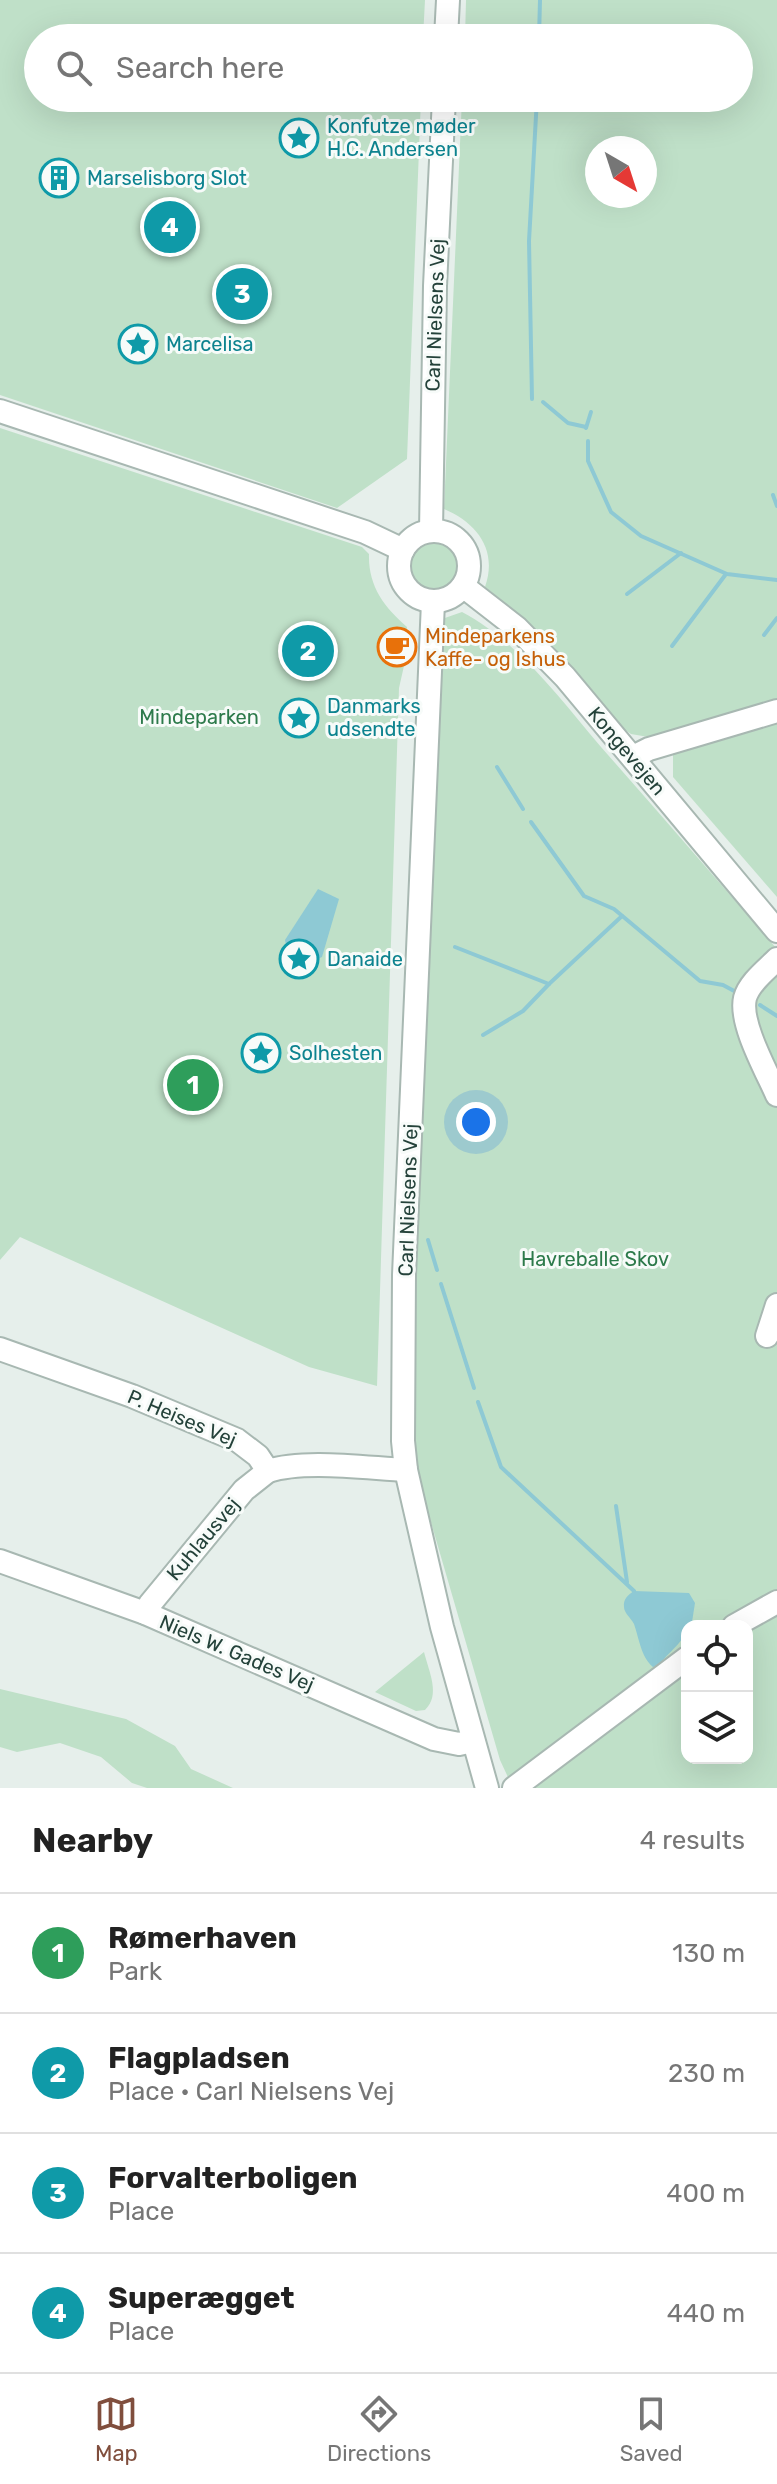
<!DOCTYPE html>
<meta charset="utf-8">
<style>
:root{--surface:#fff;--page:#f2f2f2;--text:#222;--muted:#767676;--line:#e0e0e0;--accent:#804e3d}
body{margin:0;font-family:Rubik,sans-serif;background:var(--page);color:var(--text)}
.controls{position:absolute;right:24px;bottom:24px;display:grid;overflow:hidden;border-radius:16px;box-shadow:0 8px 32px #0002}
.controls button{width:72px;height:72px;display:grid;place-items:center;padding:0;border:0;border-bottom:2px solid var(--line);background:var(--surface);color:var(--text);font:40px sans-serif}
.compass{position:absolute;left:585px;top:136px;width:72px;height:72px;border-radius:50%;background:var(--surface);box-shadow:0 8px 32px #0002;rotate:141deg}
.you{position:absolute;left:476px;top:1122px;width:28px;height:28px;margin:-20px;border:6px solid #fff;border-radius:50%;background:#1a73e8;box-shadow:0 0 0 12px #1a73e833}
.badge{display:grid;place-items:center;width:52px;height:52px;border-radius:50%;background:var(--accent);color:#fff;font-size:26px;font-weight:700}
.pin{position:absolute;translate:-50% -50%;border:4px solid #fff;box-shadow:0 2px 8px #0006}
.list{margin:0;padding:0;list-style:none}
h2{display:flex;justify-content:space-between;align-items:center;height:104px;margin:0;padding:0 32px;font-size:34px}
h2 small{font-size:26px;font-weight:400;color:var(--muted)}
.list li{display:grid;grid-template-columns:52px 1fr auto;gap:24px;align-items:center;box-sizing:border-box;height:120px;padding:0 32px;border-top:2px solid var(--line)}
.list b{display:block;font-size:30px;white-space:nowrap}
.list p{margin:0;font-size:26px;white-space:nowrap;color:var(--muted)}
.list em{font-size:26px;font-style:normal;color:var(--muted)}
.icon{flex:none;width:44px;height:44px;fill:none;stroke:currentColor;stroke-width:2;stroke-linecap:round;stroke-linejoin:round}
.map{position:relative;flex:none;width:777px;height:1788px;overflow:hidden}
.search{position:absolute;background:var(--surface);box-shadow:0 8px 32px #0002;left:24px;right:24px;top:24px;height:88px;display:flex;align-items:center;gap:20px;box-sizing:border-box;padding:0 28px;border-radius:44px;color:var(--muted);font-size:30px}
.sheet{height:584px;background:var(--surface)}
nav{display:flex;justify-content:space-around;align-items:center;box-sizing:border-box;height:112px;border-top:2px solid var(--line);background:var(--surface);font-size:22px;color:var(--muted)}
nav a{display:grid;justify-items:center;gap:4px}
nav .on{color:var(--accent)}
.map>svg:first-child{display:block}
.green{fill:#bfe0c8;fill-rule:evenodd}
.water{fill:#8ec9d4}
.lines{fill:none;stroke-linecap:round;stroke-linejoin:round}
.stream{stroke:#8ec9d4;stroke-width:4}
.minor-casing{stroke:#a8b8b2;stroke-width:26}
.minor{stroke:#fff;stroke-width:22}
.labels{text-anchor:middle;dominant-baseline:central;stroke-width:6;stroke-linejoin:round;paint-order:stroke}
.culture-label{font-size:20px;fill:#0d838f;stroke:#f7fbf9;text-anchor:start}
.street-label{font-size:20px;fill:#24423a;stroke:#f7fbf9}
.food-label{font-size:20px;fill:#c56008;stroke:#f7fbf9;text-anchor:start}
.park-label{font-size:20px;fill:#2d7a4b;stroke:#f7fbf9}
</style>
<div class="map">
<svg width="777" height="1788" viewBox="0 0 777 1788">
<rect width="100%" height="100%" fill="#e6efeb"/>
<g class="green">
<path d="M 0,0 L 425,0 L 423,38 L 38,38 L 38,98 L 421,98 L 407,459 L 337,508 L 0,395 Z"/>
<path d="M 466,0 L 777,0 L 777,703 L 654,738 L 631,734 L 625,730 L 551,644 L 524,618 L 485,587 C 498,550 477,523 444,509 L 462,98 L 739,98 L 739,38 L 465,38 ZM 597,148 L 645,148 L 645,196 L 597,196 Z"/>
<path d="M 0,428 L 362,547 L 369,554 C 368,586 384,607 407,627 L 406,657 L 399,688 L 377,1386 L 309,1367 L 20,1237 L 0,1260 Z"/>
<circle cx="433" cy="566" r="25"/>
<path d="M 462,612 C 519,642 560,699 601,747 C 660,814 718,881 777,949 L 777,1788 L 513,1788 L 500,1760 L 428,1512 L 418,1469 L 414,1431 L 413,1325 L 442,619 ZM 687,1626 L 747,1626 L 747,1758 L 687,1758 Z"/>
<path d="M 777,721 L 777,897 L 673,777 L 673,753 Z"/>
<path d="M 424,1652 C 429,1672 441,1695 425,1710 L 416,1711 L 375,1692 Z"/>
<path d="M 0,1689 L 126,1719 L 175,1746 L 191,1769 L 233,1788 L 147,1788 L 132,1783 L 101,1757 L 60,1743 L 17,1752 L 0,1747 Z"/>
</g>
<g class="water">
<path d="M 318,889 L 339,899 L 322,957 L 313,961 L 287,950 L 285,940 Z"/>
<path d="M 634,1591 L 689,1593 L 695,1603 L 692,1622 L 687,1626 C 686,1642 667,1652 659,1666 L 653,1667 C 641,1657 639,1638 634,1624 C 631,1618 624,1613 624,1607 C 623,1599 628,1595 634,1591 Z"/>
</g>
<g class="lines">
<g class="stream">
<path d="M 539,38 L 540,0"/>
<path d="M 532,399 L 529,241 L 537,98"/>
<path d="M 543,402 L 568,423 L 586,427"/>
<path d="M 586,428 L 591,412"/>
<path d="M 588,441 L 588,461 L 611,512 L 641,536 L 727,574 L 777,580"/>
<path d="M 773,495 L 777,506"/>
<path d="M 627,594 L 681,553"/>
<path d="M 764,635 L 777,618"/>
<path d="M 672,646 L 726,574"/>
<path d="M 497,767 L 523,809"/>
<path d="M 531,822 L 584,896 L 614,909 L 700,981 L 723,985 L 736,992"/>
<path d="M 455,947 L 549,984 L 622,916"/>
<path d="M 760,1005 L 777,1016"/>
<path d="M 483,1035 L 523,1011 L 549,984"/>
<path d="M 428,1240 L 437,1270"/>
<path d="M 441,1284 L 474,1388"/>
<path d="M 478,1402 L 501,1467 L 634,1591"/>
<path d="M 616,1506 L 627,1582"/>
</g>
<g class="minor-casing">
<g id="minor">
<path d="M 446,38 L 448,0"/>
<path d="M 0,411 L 365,532 L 403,550"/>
<circle cx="434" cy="566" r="35"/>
<path d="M 431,531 L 435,286 L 444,98"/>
<path d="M 463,586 L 517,628 L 565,677 L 777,931"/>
<path d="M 433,602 L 404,1275 L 403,1441 L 406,1470 L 442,1627 L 487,1788"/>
<path d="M 633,757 L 649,749 L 777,711"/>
<path d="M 777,959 C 766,970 749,983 745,998 C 739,1023 767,1072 777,1095"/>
<path d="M 767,1336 L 777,1305"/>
<path d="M 0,1349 L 132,1396 L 237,1440 L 258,1456 L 268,1471 C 304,1459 366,1468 406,1470"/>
<path d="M 0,1561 L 145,1613 L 434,1739 L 459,1744 L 473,1741"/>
<path d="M 145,1613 L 150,1604 L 244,1490 L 268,1471"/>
<path d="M 734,1626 L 777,1602"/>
<path d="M 514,1788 L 687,1658"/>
</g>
</g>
<use href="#minor" class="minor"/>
</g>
<defs>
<g id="sight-ring" transform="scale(2)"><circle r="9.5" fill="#f7fbf9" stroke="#0f9aa8" stroke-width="1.5"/><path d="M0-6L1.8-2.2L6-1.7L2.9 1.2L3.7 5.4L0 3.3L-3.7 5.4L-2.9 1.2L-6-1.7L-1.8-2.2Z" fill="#0f9aa8"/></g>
<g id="building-ring" transform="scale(2)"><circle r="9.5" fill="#f7fbf9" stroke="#0f9aa8" stroke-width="1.5"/><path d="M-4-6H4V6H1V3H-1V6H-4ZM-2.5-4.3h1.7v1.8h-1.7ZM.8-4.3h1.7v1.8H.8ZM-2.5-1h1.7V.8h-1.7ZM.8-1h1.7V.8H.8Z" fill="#0f9aa8"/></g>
<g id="cafe-ring" transform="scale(2)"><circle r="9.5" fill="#f7fbf9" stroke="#e8710a" stroke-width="1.5"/><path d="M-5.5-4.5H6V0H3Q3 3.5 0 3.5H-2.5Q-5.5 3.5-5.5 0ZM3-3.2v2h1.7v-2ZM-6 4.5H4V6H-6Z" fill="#e8710a"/></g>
</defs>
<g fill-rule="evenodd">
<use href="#sight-ring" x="299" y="138"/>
<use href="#building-ring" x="59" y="178"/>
<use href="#sight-ring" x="138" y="344"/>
<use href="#cafe-ring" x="397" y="647"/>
<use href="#sight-ring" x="299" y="718"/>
<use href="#sight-ring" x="299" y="959"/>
<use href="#sight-ring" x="261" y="1053"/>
</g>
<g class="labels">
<g class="culture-label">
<text x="327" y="126">Konfutze møder<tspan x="327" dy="23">H.C. Andersen</tspan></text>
<text x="87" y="178">Marselisborg Slot</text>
<text x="166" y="344">Marcelisa</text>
<text x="327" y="706">Danmarks<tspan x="327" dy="23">udsendte</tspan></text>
<text x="327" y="959">Danaide</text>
<text x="289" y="1053">Solhesten</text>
</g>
<g class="street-label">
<text transform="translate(435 315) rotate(-88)">Carl Nielsens Vej</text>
<text transform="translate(627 751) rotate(50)">Kongevejen</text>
<text transform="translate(408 1200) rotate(-88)">Carl Nielsens Vej</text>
<text transform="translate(182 1418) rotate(23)">P. Heises Vej</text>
<text transform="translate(203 1539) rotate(-50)">Kuhlausvej</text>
<text transform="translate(237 1653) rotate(23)">Niels W. Gades Vej</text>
</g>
<g class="food-label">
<text x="425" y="636">Mindeparkens<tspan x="425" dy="23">Kaffe- og Ishus</tspan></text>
</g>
<g class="park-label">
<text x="199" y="717">Mindeparken</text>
<text x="595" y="1259">Havreballe Skov</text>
</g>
</g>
</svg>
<div class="controls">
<button><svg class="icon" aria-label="locate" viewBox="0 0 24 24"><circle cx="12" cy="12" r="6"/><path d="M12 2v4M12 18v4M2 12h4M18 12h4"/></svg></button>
<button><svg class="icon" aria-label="layers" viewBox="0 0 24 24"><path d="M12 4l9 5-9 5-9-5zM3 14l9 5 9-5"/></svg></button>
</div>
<svg class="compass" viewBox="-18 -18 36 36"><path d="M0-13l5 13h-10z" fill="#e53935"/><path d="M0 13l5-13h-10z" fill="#767676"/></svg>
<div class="you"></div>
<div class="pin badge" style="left:193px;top:1085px;background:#2e9e5b">1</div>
<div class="pin badge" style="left:308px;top:651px;background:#0f9aa8">2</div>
<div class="pin badge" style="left:242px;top:294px;background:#0f9aa8">3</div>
<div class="pin badge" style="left:170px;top:227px;background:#0f9aa8">4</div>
<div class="search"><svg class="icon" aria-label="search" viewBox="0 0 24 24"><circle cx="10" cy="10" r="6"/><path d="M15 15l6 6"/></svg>Search here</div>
</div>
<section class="sheet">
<h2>Nearby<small>4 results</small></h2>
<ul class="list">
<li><span class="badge" style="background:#2e9e5b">1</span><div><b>Rømerhaven</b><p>Park</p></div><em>130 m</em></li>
<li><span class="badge" style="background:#0f9aa8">2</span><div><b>Flagpladsen</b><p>Place · Carl Nielsens Vej</p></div><em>230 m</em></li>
<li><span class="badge" style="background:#0f9aa8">3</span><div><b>Forvalterboligen</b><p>Place</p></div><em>400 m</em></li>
<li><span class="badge" style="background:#0f9aa8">4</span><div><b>Superægget</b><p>Place</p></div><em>440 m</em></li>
</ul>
</section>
<nav>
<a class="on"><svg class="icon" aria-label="map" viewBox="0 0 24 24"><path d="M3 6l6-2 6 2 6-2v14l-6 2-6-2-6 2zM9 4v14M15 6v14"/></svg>Map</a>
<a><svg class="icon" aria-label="directions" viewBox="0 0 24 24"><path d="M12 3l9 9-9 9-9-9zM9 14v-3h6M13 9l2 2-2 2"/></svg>Directions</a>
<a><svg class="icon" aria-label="saved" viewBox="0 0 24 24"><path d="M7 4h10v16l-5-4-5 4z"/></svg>Saved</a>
</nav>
